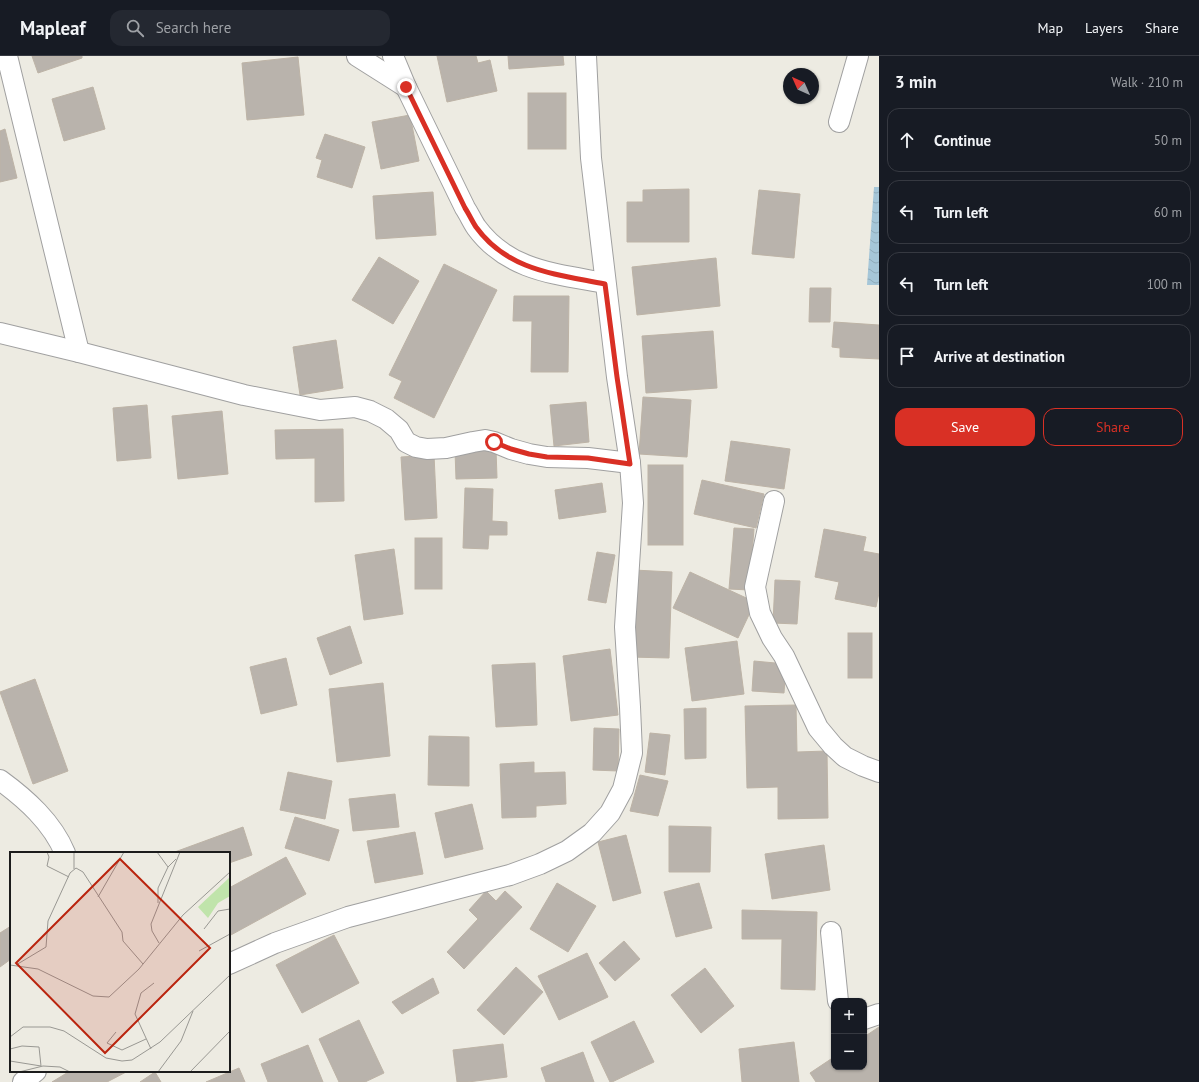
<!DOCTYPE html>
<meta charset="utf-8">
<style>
:root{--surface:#171b24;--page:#242831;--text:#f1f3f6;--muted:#9ea1a6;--line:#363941;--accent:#d93025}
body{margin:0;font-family:"PT Sans",sans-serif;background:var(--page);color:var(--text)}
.controls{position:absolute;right:12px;bottom:12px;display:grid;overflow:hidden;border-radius:8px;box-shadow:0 1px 3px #0004}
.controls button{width:36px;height:36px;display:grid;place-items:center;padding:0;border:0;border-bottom:1px solid var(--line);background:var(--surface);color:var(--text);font:20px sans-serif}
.compass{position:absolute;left:783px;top:12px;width:36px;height:36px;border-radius:50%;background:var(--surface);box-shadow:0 1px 3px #0004;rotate:315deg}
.stop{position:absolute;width:12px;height:12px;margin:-9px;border:3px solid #d93025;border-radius:50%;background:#fff}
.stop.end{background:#d93025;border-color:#fff;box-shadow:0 1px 4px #0008}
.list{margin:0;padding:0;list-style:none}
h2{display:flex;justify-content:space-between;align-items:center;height:52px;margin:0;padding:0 16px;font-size:17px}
h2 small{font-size:13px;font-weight:400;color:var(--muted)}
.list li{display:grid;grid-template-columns:26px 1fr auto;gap:12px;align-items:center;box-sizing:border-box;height:64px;margin:0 8px 8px;padding:0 8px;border:1px solid var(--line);border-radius:12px}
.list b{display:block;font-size:15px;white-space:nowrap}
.list em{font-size:13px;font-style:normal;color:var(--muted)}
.actions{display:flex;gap:8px;padding:12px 16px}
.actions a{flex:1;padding:9px 0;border:1px solid var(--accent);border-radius:12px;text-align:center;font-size:14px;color:var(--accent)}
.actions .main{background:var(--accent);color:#fff}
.icon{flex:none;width:22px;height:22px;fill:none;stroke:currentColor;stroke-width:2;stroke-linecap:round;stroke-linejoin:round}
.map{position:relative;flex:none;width:879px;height:1026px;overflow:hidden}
header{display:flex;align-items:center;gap:24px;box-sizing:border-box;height:56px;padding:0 20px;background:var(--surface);border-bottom:1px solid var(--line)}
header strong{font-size:19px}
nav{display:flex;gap:22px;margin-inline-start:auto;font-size:14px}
.search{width:280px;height:36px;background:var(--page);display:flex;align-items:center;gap:10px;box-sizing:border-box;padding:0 14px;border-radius:12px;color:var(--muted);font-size:15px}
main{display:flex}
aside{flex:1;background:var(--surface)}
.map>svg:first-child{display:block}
.water{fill:url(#water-waves)}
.building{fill:#b9b3ac;stroke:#bdb3a6}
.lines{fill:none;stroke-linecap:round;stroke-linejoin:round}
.minor-casing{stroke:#a0a0a0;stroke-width:22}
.minor{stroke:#fff;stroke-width:20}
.route{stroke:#d93025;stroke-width:5}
.inset-road{fill:none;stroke:#999893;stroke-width:1}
.view{fill:#ba240e;fill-opacity:0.15;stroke:#ba240e;stroke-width:2}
.inset-edge{fill:none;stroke:#1c1c1c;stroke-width:2}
</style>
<header>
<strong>Mapleaf</strong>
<div class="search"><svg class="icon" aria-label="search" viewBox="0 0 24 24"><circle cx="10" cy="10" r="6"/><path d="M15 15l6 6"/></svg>Search here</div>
<nav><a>Map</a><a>Layers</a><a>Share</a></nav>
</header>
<main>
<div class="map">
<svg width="879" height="1026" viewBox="0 0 879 1026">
<defs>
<pattern id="water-waves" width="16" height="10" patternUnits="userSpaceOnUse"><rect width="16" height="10" fill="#a5c6d8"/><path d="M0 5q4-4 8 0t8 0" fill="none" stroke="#8daab9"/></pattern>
</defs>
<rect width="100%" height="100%" fill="#edebe2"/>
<path class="water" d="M 874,131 L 879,131 L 879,229 L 867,229 Z"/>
<g class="building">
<path d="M 32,0 L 82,0 L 82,2 L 38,17 Z"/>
<path d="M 437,0 L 476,0 L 478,7 L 490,4 L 497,35 L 447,46 Z"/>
<path d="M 508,0 L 563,0 L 564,9 L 509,13 Z"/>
<path d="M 298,1 L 304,59 L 247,64 L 242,7 Z"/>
<path d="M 93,31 L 105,73 L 64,85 L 52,43 Z"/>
<rect x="528" y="37" width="38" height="56"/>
<path d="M 410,59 L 419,105 L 381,113 L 372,66 Z"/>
<path d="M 5,73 L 17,122 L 0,126 L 0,75 Z"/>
<path d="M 325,78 L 365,91 L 352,132 L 317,121 L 322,104 L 316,102 Z"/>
<path d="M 689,133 L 689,186 L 627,186 L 627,146 L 643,146 L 643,134 Z"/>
<path d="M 759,134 L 800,138 L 794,202 L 752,198 Z"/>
<path d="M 433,136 L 436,179 L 376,183 L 373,140 Z"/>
<path d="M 379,201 L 419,225 L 393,268 L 352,244 Z"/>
<path d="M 716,202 L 720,250 L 637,259 L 632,211 Z"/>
<path d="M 444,208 L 497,234 L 434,362 L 394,342 L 402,325 L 389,319 Z"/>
<path d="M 810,232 L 831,232 L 830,266 L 809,266 Z"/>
<path d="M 514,240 L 569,240 L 568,316 L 531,316 L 532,265 L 513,265 Z"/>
<path d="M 834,266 L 879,269 L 879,303 L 840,301 L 840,292 L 832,291 Z"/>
<path d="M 713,275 L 717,332 L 646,337 L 642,280 Z"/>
<path d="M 336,284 L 343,332 L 300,339 L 293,291 Z"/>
<path d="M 643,341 L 691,344 L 687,401 L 639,398 Z"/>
<path d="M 586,346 L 589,386 L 554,390 L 550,349 Z"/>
<path d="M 147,349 L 151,402 L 117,405 L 113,352 Z"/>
<path d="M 222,355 L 228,418 L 178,423 L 172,360 Z"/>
<path d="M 343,373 L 344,445 L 315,446 L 315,402 L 276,403 L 275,374 Z"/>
<path d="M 731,385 L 790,393 L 784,433 L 725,425 Z"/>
<path d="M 496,393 L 497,422 L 456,423 L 455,395 Z"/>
<path d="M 434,399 L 437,462 L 405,464 L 401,401 Z"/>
<rect x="648" y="409" width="35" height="80"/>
<path d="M 702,424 L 764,438 L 756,472 L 694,458 Z"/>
<path d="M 602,427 L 606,456 L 559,463 L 555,434 Z"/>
<path d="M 465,432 L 493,433 L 492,465 L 507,466 L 507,479 L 489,479 L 488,493 L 463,492 Z"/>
<path d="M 734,472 L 754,473 L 749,534 L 729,533 Z"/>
<path d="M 824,473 L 866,481 L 863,495 L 879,498 L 879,537 L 876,551 L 835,543 L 839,526 L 815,521 Z"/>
<rect x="415" y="482" width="27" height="51"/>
<path d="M 394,493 L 403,558 L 364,564 L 355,499 Z"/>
<path d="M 597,496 L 615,499 L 606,547 L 588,544 Z"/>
<path d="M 634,514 L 672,516 L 669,602 L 630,601 Z"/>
<path d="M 690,516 L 755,546 L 738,582 L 673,552 Z"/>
<path d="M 775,524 L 800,525 L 797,568 L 773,567 Z"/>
<path d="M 350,570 L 362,607 L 330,619 L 317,582 Z"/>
<rect x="848" y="577" width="24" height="45"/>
<path d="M 737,585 L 744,638 L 692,645 L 685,592 Z"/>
<path d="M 610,593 L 618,659 L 571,665 L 563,600 Z"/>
<path d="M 286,602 L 297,649 L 261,658 L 250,611 Z"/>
<path d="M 754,605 L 786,608 L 784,637 L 752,635 Z"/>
<path d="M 535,607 L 537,669 L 496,671 L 492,609 Z"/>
<path d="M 35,623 L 68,715 L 33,728 L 0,636 Z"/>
<path d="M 383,627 L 390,700 L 337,706 L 329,633 Z"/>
<path d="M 796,649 L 797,696 L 827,695 L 828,762 L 778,763 L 778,731 L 747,732 L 745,650 Z"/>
<path d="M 706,652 L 706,702 L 685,703 L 684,653 Z"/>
<path d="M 594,672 L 619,673 L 618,715 L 593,714 Z"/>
<path d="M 650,677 L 670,679 L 665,719 L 645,716 Z"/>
<path d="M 429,680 L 469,681 L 469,730 L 428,729 Z"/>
<path d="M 534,706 L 534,717 L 565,716 L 566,748 L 536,750 L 536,761 L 502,762 L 500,708 Z"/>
<path d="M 288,716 L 332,725 L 325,763 L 280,754 Z"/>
<path d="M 640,719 L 668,725 L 658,760 L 630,755 Z"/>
<path d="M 395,738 L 399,771 L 353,775 L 349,743 Z"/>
<path d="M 472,748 L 483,793 L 445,802 L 435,757 Z"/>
<path d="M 295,761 L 339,774 L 329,805 L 285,792 Z"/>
<path d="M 669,770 L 711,771 L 710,816 L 669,816 Z"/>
<path d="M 243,771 L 252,799 L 229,807 L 229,797 L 172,797 Z"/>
<path d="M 415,776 L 423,818 L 375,827 L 367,785 Z"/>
<path d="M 626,779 L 641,837 L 613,845 L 598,786 Z"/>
<path d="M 824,789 L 830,834 L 772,843 L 765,798 Z"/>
<path d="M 286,801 L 306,838 L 229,880 L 229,832 Z"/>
<path d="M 557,827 L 596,850 L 568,896 L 530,873 Z"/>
<path d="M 699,827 L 712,872 L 676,881 L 664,836 Z"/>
<path d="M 486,835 L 496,845 L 505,835 L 522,851 L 464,913 L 447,896 L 478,863 L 469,854 Z"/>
<path d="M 742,854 L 817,856 L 815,934 L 781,933 L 782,883 L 742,883 Z"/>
<path d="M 11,870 L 11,903 L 0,911 L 0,877 Z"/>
<path d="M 334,879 L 359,927 L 302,957 L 276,909 Z"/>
<path d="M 624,885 L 640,903 L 615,925 L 599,907 Z"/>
<path d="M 587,897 L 608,941 L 559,964 L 538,920 Z"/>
<path d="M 516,911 L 543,936 L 504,979 L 477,954 Z"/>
<path d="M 705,912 L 734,950 L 701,977 L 671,939 Z"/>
<path d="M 433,922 L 439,937 L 402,958 L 392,946 Z"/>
<path d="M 359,964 L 384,1017 L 365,1026 L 339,1026 L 319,983 Z"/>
<path d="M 634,965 L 654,1006 L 612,1026 L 610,1026 L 591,986 Z"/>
<path d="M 879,971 L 879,1026 L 816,1026 L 810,1017 L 834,1001 L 834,1011 L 864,1011 L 864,981 Z"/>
<path d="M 794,986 L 799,1026 L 742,1026 L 739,993 Z"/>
<path d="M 503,988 L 507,1021 L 468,1026 L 457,1026 L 453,994 Z"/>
<path d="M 308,989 L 323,1026 L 268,1026 L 261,1008 Z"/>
<path d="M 583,996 L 594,1026 L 546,1026 L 541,1012 Z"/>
<path d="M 239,1012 L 245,1026 L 206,1026 Z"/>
<path d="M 70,1015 L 128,1015 L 107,1026 L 52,1026 Z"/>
<path d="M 155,1016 L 161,1026 L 140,1026 Z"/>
</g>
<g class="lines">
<g class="minor-casing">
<g id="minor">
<path d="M 7,0 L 79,296"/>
<path d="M 357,0 L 406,31"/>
<path d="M 393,0 L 406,31 L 465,152 C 469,158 472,165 476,171 C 508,215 556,218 605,227"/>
<path d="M 839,66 L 858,0"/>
<path d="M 0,277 L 79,296 L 244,339 L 320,354 L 355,351 L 370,355 L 386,363 L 399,374 L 406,386 L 416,391 L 427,393 L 446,392 L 473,386 L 485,384 L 494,386 L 511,393 L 529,398 L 547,401 L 588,402 L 630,407"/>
<path d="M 774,445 L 755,531 L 760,557 L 772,582 L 784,600 L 818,672 L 833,690 L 845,701 L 863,710 L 879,716"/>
<path d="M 0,724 C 26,743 52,766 65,797"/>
<path d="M 831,876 L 838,945"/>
<path d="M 229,908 L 275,887 L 348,861 L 510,819 L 540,808 L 567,795 L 592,777 L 610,757 L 623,733 L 632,697 L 630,651 L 625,571 L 633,447 L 630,407 L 617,321 L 591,102 L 586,0"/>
<path d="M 864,963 L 879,958"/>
<path d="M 23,1026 L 36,1015"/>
</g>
</g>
<use href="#minor" class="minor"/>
</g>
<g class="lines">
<path class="route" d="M 406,31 L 465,152 C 469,158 472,165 476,171 C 508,215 556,218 605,228 L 617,321 L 630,408 L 588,402 L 547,401 L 529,398 L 511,393 L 494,386"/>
</g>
<g transform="translate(10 796)">
<rect width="220" height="220" fill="#edebe2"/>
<path d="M 220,25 L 220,44 L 208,51 L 198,66 L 188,55 Z" fill="#c0e4ab"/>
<path class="inset-road" d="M 37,0 L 39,5 L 37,14 L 59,25M 147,0 L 158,15M 64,17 L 64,0M 88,45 L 114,0M 148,51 L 148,36 L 158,15 L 166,7M 194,77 L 208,59 L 220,57M 149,91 L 142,79 L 141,72 L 170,0M 189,99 L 220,82M 0,113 L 28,117 L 83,144 L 99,145 L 129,117 L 173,63 L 220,20M 6,113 L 36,95 L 38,69 L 60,21 L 66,16 L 73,20 L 112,80 L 113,89 L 133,112M 106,180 L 97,191 L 112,198 L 136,187M 0,185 L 13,175 L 40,175 L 54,179 L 96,206 L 112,209 L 122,208 L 150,190 L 220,123M 0,197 L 12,194 L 29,195 L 31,214M 141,197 L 125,162 L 131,141 L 144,131M 0,209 L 31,214M 9,220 L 33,214 L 50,215 L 60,220M 148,220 L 171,189 L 183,159M 180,220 L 220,179"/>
<path class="view" d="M 110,7 L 200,96 L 95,201 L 6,111 Z"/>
<rect width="220" height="220" class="inset-edge"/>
</g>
</svg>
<div class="controls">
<button>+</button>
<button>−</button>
</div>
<svg class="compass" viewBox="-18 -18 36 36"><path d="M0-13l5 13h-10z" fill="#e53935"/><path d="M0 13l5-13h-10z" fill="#9ea1a6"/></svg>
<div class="stop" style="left:494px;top:386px"></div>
<div class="stop end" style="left:406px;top:31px"></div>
</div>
<aside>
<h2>3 min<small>Walk · 210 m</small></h2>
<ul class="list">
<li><svg class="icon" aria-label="ahead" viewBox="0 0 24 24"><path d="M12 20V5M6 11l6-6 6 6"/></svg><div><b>Continue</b></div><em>50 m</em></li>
<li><svg class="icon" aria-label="left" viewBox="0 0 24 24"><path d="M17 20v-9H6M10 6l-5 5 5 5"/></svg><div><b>Turn left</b></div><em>60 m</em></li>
<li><svg class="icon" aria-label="left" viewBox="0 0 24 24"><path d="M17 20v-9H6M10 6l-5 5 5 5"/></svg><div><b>Turn left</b></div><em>100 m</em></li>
<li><svg class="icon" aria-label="arrive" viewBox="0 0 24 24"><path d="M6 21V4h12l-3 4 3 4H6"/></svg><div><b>Arrive at destination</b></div></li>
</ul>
<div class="actions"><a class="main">Save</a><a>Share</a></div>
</aside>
</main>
